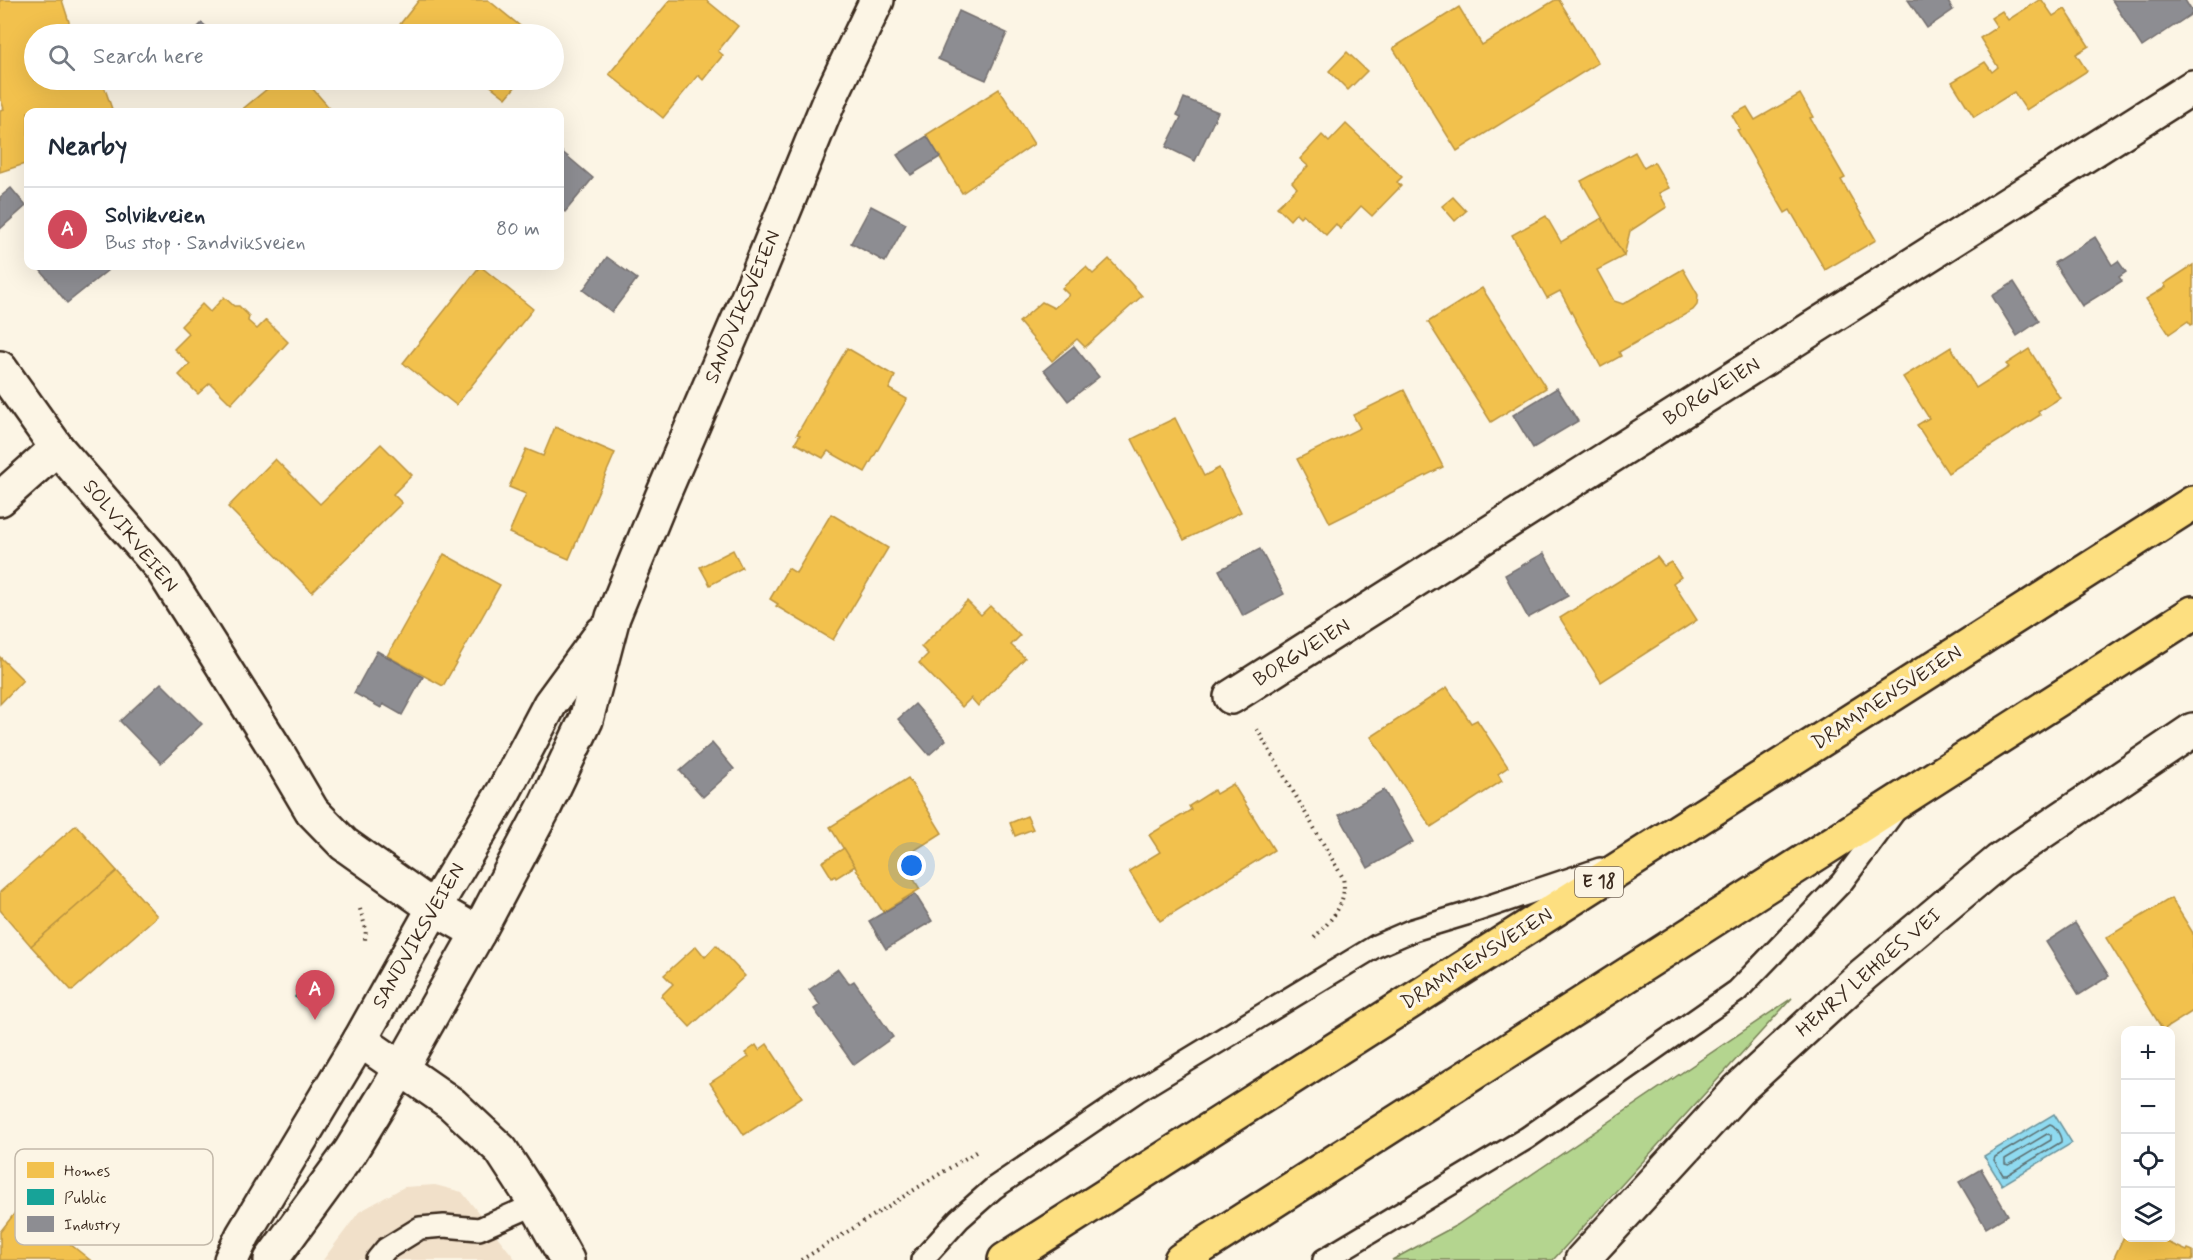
<!DOCTYPE html>
<meta charset="utf-8">
<style>
:root{--surface:#fff;--page:#f6f6f7;--text:#1f2937;--muted:#747a83;--line:#e0e1e3;--accent:#d1495b}
body{margin:0;font-family:Mynerve,sans-serif;background:var(--page);color:var(--text)}
.controls{position:absolute;right:18px;bottom:18px;display:grid;overflow:hidden;border-radius:12px;box-shadow:0 6px 24px #0002}
.controls button{width:54px;height:54px;display:grid;place-items:center;padding:0;border:0;border-bottom:2px solid var(--line);background:var(--surface);color:var(--text);font:30px sans-serif}
.you{position:absolute;left:912px;top:866px;width:21px;height:21px;margin:-15px;border:4px solid #fff;border-radius:50%;background:#1a73e8;box-shadow:0 0 0 9px #1a73e833}
.badge{display:grid;place-items:center;width:39px;height:39px;border-radius:50%;background:var(--accent);color:#fff;font-size:20px;font-weight:700}
.pin{position:absolute;translate:-50% -50px;filter:drop-shadow(0 2px 3px #0008)}
.pin::after{content:'';position:absolute;top:32px;width:21px;height:18px;background:inherit;clip-path:polygon(0 0,100% 0,50% 100%)}
.list{margin:0;padding:0;list-style:none}
h2{display:flex;justify-content:space-between;align-items:center;height:78px;margin:0;padding:0 24px;font-size:26px}
h2 small{font-size:20px;font-weight:400;color:var(--muted)}
.list li{display:grid;grid-template-columns:39px 1fr auto;gap:18px;align-items:center;box-sizing:border-box;height:84px;padding:0 24px;border-top:2px solid var(--line)}
.list b{display:block;font-size:22px;white-space:nowrap}
.list p{margin:0;font-size:20px;white-space:nowrap;color:var(--muted)}
.list em{font-size:20px;font-style:normal;color:var(--muted)}
.icon{flex:none;width:33px;height:33px;fill:none;stroke:currentColor;stroke-width:2;stroke-linecap:round;stroke-linejoin:round}
.map{position:relative;flex:none;width:2193px;height:1260px;overflow:hidden}
.search{position:absolute;background:var(--surface);box-shadow:0 6px 24px #0002;left:24px;top:24px;width:540px;height:66px;display:flex;align-items:center;gap:15px;box-sizing:border-box;padding:0 21px;border-radius:33px;color:var(--muted);font-size:22px}
.panel{position:absolute;background:var(--surface);box-shadow:0 6px 24px #0002;left:24px;top:108px;width:540px;height:162px;border-radius:12px}
.map>svg:first-child{display:block}
.built{fill:#f1e0c9}
.green{fill:#b4d58f;stroke:#788056;stroke-width:1.5}
.water{fill:#8fdaf0;stroke:#6d949c;stroke-width:1.5}
.homes{fill:#f2c14e;stroke:#bb9440;stroke-width:1.5}
.public{fill:#17a398;stroke:#227f73;stroke-width:1.5}
.industry{fill:#8d8d92;stroke:#746f6f;stroke-width:1.5}
.lines{fill:none;stroke-linecap:round;stroke-linejoin:round}
.shore{stroke:#5d7072;stroke-width:1.5}
.service-casing{stroke:#3b2a1e;stroke-width:26}
.minor-casing{stroke:#3b2a1e;stroke-width:38}
.secondary-casing{stroke:#3b2a1e;stroke-width:38}
.trunk-casing{stroke:#3b2a1e;stroke-width:38}
.path{stroke:#3b2a1e;stroke-width:4;stroke-dasharray:1.5 4.5;stroke-linecap:butt}
.service{stroke:#fcf5e5;stroke-width:21}
.minor{stroke:#fcf5e5;stroke-width:33}
.secondary{stroke:#fcf5e5;stroke-width:33}
.trunk{stroke:#fddf80;stroke-width:33}
.labels{text-anchor:middle;dominant-baseline:central;stroke-width:6;stroke-linejoin:round;paint-order:stroke}
.shield{fill:#fcf5e5;stroke:#75675a;stroke-width:1.5}
.shield-label{font-size:18px;font-weight:bold;fill:#3b2a1e}
.street-label{font-size:20px;fill:#3b2a1e;stroke:#fcf5e5}
.key{fill:#fcf5e5;stroke:#c2b8a9;stroke-width:1.5}
.key-label{font-size:16px;fill:#3b2a1e}
</style>
<div class="map">
<svg width="2193" height="1260" viewBox="0 0 2193 1260">
<rect width="100%" height="100%" fill="#fcf5e5"/>
<filter id="ink" filterUnits="userSpaceOnUse"><feTurbulence type="fractalNoise" baseFrequency=".0167" numOctaves="2"/><feDisplacementMap in="SourceGraphic" scale="12" xChannelSelector="R" yChannelSelector="G"/><feConvolveMatrix kernelMatrix="1 2 1 2 8 2 1 2 1" color-interpolation-filters="sRGB"/></filter>
<g filter="url(#ink)">
<path class="built" d="M 435,1185 L 462,1192 L 516,1260 L 323,1260 L 359,1212 L 404,1187 Z"/>
<path class="green" d="M 1792,998 L 1553,1260 L 1392,1260 L 1457,1225 Z"/>
<path class="water" d="M 2054,1114 L 2072,1143 L 2002,1185 L 1984,1156 Z"/>
<g class="homes">
<path d="M 0,0 L 62,0 L 71,28 L 60,33 L 61,34 L 34,34 L 34,80 L 76,80 L 77,85 L 93,80 L 102,80 L 113,112 L 28,112 L 28,163 L 0,172 L 0,110 L 4,109 L 0,97 Z"/>
<path d="M 419,0 L 488,0 L 530,34 L 404,34 L 397,28 Z"/>
<path d="M 670,0 L 706,0 L 738,26 L 718,51 L 723,55 L 703,80 L 698,75 L 663,118 L 609,74 Z"/>
<path d="M 1555,0 L 1559,0 L 1598,63 L 1457,151 L 1393,48 L 1459,7 L 1482,45 Z"/>
<path d="M 2039,0 L 2042,0 L 2053,16 L 2065,9 L 2089,46 L 2076,54 L 2087,71 L 2026,110 L 2014,92 L 1974,117 L 1952,82 L 1985,62 L 1992,72 L 1998,67 L 1980,38 L 1997,27 L 1991,18 L 2002,11 L 2008,20 Z"/>
<path d="M 1347,52 L 1367,71 L 1348,90 L 1329,71 Z"/>
<path d="M 278,80 L 305,80 L 333,112 L 239,112 Z"/>
<path d="M 483,80 L 521,80 L 506,98 Z"/>
<path d="M 999,89 L 1034,144 L 962,193 L 926,135 Z"/>
<path d="M 1800,94 L 1813,117 L 1810,118 L 1845,178 L 1841,180 L 1876,240 L 1825,270 L 1790,210 L 1785,213 L 1737,130 L 1740,129 L 1732,115 L 1747,107 L 1755,120 Z"/>
<path d="M 1346,124 L 1402,177 L 1397,182 L 1401,186 L 1372,216 L 1361,206 L 1340,229 L 1336,224 L 1326,235 L 1303,214 L 1300,217 L 1296,213 L 1290,220 L 1277,207 L 1297,188 L 1292,182 L 1308,166 L 1300,159 L 1322,135 L 1329,142 Z"/>
<path d="M 1635,152 L 1644,168 L 1654,162 L 1669,188 L 1659,193 L 1667,207 L 1630,231 L 1624,256 L 1581,181 Z"/>
<path d="M 1453,197 L 1466,211 L 1455,221 L 1442,206 Z"/>
<path d="M 1546,216 L 1561,242 L 1602,218 L 1624,256 L 1597,270 L 1614,301 L 1623,304 L 1683,269 L 1698,295 L 1697,305 L 1693,310 L 1619,352 L 1621,356 L 1601,367 L 1560,291 L 1547,298 L 1512,235 Z"/>
<path d="M 1109,259 L 1142,296 L 1085,347 L 1077,339 L 1052,361 L 1019,322 L 1042,302 L 1054,308 L 1069,295 L 1062,288 L 1086,267 L 1093,274 Z"/>
<path d="M 2193,265 L 2193,324 L 2191,325 L 2188,321 L 2169,334 L 2146,299 L 2166,287 L 2164,284 Z"/>
<path d="M 480,266 L 533,309 L 456,405 L 403,363 Z"/>
<path d="M 1482,288 L 1546,388 L 1491,422 L 1428,322 Z"/>
<path d="M 224,297 L 234,306 L 239,306 L 249,316 L 248,321 L 257,329 L 266,320 L 288,342 L 231,404 L 210,383 L 198,394 L 179,375 L 190,364 L 174,349 L 189,334 L 181,326 L 202,304 L 210,312 Z"/>
<path d="M 1951,347 L 1976,388 L 2009,367 L 2006,364 L 2029,349 L 2060,398 L 2038,412 L 2040,415 L 1948,473 L 1917,425 L 1929,418 L 1903,377 Z"/>
<path d="M 847,348 L 895,376 L 889,389 L 907,399 L 865,472 L 828,451 L 823,458 L 795,443 L 800,435 L 797,434 Z"/>
<path d="M 1404,390 L 1443,467 L 1330,523 L 1297,459 L 1360,428 L 1353,415 Z"/>
<path d="M 1175,418 L 1204,476 L 1219,468 L 1241,512 L 1184,540 L 1132,439 Z"/>
<path d="M 555,427 L 615,453 L 569,559 L 509,533 L 526,494 L 509,487 L 526,449 L 543,456 Z"/>
<path d="M 381,444 L 412,475 L 393,494 L 402,503 L 312,592 L 228,507 L 275,459 L 320,504 Z"/>
<path d="M 831,514 L 888,548 L 833,640 L 776,606 L 778,604 L 770,599 L 788,568 L 796,573 Z"/>
<path d="M 733,550 L 742,568 L 710,585 L 700,567 Z"/>
<path d="M 444,554 L 500,585 L 443,686 L 387,656 Z"/>
<path d="M 1657,557 L 1664,566 L 1671,562 L 1681,577 L 1673,583 L 1697,620 L 1601,682 L 1560,618 Z"/>
<path d="M 967,601 L 981,615 L 990,606 L 1020,636 L 1011,645 L 1025,658 L 978,706 L 971,698 L 962,707 L 919,663 L 928,654 L 921,647 Z"/>
<path d="M 0,657 L 23,680 L 0,704 Z"/>
<path d="M 1447,687 L 1471,723 L 1477,720 L 1508,767 L 1498,774 L 1502,781 L 1431,827 L 1371,737 Z"/>
<path d="M 908,778 L 942,833 L 901,859 L 920,889 L 883,912 L 830,827 Z"/>
<path d="M 1233,784 L 1274,850 L 1160,921 L 1129,871 L 1160,852 L 1149,835 L 1191,810 L 1189,806 L 1214,790 L 1216,794 Z"/>
<path d="M 1027,816 L 1033,829 L 1015,836 L 1010,823 Z"/>
<path d="M 76,825 L 117,871 L 31,946 L 0,910 L 0,892 Z"/>
<path d="M 844,848 L 855,866 L 836,878 L 835,876 L 832,878 L 822,862 Z"/>
<path d="M 117,871 L 157,916 L 72,991 L 31,946 Z"/>
<path d="M 2171,898 L 2193,933 L 2193,1011 L 2163,1030 L 2106,938 Z"/>
<path d="M 716,945 L 745,976 L 690,1027 L 661,996 L 673,984 L 664,975 L 696,946 L 705,957 Z"/>
<path d="M 767,1044 L 802,1097 L 744,1135 L 710,1083 L 749,1057 L 745,1053 L 756,1045 L 759,1050 Z"/>
<path d="M 21,1205 L 46,1225 L 55,1215 L 79,1234 L 70,1244 L 90,1260 L 0,1260 L 0,1232 Z"/>
<path d="M 2126,1232 L 2126,1238 L 2158,1238 L 2187,1251 L 2188,1249 L 2193,1251 L 2193,1260 L 2113,1260 Z"/>
</g>
<path class="public" d="M 311,971 L 324,979 L 308,1005 L 295,997 Z"/>
<g class="industry">
<path d="M 1908,0 L 1947,0 L 1953,10 L 1927,28 Z"/>
<path d="M 2112,0 L 2185,0 L 2193,13 L 2142,47 Z"/>
<path d="M 959,11 L 1007,33 L 986,80 L 938,59 Z"/>
<path d="M 202,23 L 215,34 L 191,34 Z"/>
<path d="M 1184,98 L 1218,112 L 1195,161 L 1166,147 L 1181,117 L 1177,115 Z"/>
<path d="M 927,136 L 940,157 L 911,175 L 897,155 Z"/>
<path d="M 560,150 L 593,178 L 565,212 L 560,208 Z"/>
<path d="M 11,188 L 26,206 L 0,229 L 0,197 Z"/>
<path d="M 871,206 L 906,224 L 885,262 L 851,243 Z"/>
<path d="M 2095,237 L 2112,265 L 2118,261 L 2126,272 L 2119,277 L 2122,281 L 2082,306 L 2054,263 Z"/>
<path d="M 607,257 L 637,279 L 612,312 L 583,290 Z"/>
<path d="M 37,266 L 113,266 L 67,303 Z"/>
<path d="M 2014,282 L 2039,321 L 2017,336 L 1992,296 Z"/>
<path d="M 1074,346 L 1099,377 L 1068,401 L 1044,370 Z"/>
<path d="M 1557,388 L 1578,421 L 1533,448 L 1513,415 Z"/>
<path d="M 1260,549 L 1284,594 L 1243,616 L 1219,570 Z"/>
<path d="M 1544,553 L 1568,596 L 1528,618 L 1505,575 Z"/>
<path d="M 377,651 L 423,677 L 402,715 L 383,704 L 381,708 L 354,693 Z"/>
<path d="M 161,683 L 202,724 L 161,763 L 120,721 Z"/>
<path d="M 915,704 L 946,740 L 929,755 L 898,719 Z"/>
<path d="M 712,743 L 734,769 L 703,797 L 680,771 Z"/>
<path d="M 1384,790 L 1413,842 L 1368,868 L 1339,815 Z"/>
<path d="M 915,894 L 932,921 L 886,949 L 869,921 Z"/>
<path d="M 2075,923 L 2109,976 L 2079,995 L 2046,942 Z"/>
<path d="M 838,969 L 849,984 L 854,981 L 893,1037 L 854,1065 L 814,1009 L 820,1005 L 809,990 Z"/>
<path d="M 1981,1169 L 2008,1215 L 1986,1228 L 1959,1182 Z"/>
</g>
<g class="lines">
<g class="shore">
<path d="M 2050,1124 C 2055,1125 2062,1137 2061,1142 L 2007,1175 L 2003,1175 L 1994,1160 L 1995,1157 Z"/>
<path d="M 2047,1134 L 2051,1135 L 2051,1140 L 2009,1165 L 2005,1164 L 2005,1159 Z"/>
</g>
<g class="service-casing">
<g id="service">
<path d="M 377,1260 L 386,1249 L 420,1228 L 444,1226 L 479,1229 L 536,1204"/>
<path d="M 922,1260 L 959,1219 L 994,1188 L 1137,1091 L 1376,946 L 1413,930 L 1466,914 L 1600,869"/>
<path d="M 1324,1260 L 1527,1138 L 1737,991 L 1842,882 L 1894,812"/>
</g>
</g>
<g class="minor-casing">
<g id="minor">
<path d="M 0,368 L 57,448 L 162,569 L 276,750 L 312,811 L 344,844 L 434,908 L 478,933"/>
<path d="M 0,499 L 57,448"/>
<path d="M 1231,697 L 2193,87"/>
<path d="M 360,1040 L 452,1104 L 501,1150 L 536,1204 L 567,1260"/>
<path d="M 1582,1260 L 1738,1090 L 1863,975 L 1999,861 L 2193,730"/>
</g>
</g>
<g class="secondary-casing">
<g id="secondary">
<path d="M 231,1260 L 243,1235 L 360,1040 L 434,908 L 504,791 L 550,704 L 602,633"/>
<path d="M 271,1260 L 350,1152 L 402,1067 L 478,933 L 544,808 L 586,720 L 613,617 L 662,497 L 758,274 L 831,96 L 877,0"/>
</g>
</g>
<g class="trunk-casing">
<g id="trunk">
<path d="M 1005,1260 L 2193,503"/>
<path d="M 1181,1260 L 2193,613"/>
</g>
</g>
<g class="path">
<path d="M 1257,729 L 1343,878 C 1348,904 1331,920 1314,938"/>
<path d="M 360,909 L 366,929 L 365,940"/>
<path d="M 801,1260 C 860,1225 917,1187 976,1152"/>
</g>
<use href="#service" class="service"/>
<use href="#minor" class="minor"/>
<use href="#secondary" class="secondary"/>
<use href="#trunk" class="trunk"/>
</g>
</g>
<g class="labels">
<rect class="shield" x="1575" y="867" width="48" height="30" rx="4.5"/>
<g class="shield-label">
<text x="1599" y="882">E 18</text>
</g>
<g class="street-label">
<text transform="translate(743 307) rotate(-67)">SANDVIKSVEIEN</text>
<text transform="translate(1712 392) rotate(-32)">BORGVEIEN</text>
<text transform="translate(130 536) rotate(51)">SOLVIKVEIEN</text>
<text transform="translate(1302 653) rotate(-32)">BORGVEIEN</text>
<text transform="translate(1887 698) rotate(-33)">DRAMMENSVEIEN</text>
<text transform="translate(419 936) rotate(-60)">SANDVIKSVEIEN</text>
<text transform="translate(1477 959) rotate(-32)">DRAMMENSVEIEN</text>
<text transform="translate(1869 973) rotate(-41)">HENRY LEHRES VEI</text>
</g>
</g>
<rect x="15" y="1149" width="198" height="96" rx="9" class="key"/>
<rect x="27" y="1162" width="27" height="16" fill="#f2c14e"/>
<rect x="27" y="1189" width="27" height="16" fill="#17a398"/>
<rect x="27" y="1216" width="27" height="16" fill="#8d8d92"/>
<g class="key-label">
<text x="64" y="1176">Homes</text>
<text x="64" y="1203">Public</text>
<text x="64" y="1230">Industry</text>
</g>
</svg>
<div class="controls">
<button>+</button>
<button>−</button>
<button><svg class="icon" aria-label="locate" viewBox="0 0 24 24"><circle cx="12" cy="12" r="6"/><path d="M12 2v4M12 18v4M2 12h4M18 12h4"/></svg></button>
<button><svg class="icon" aria-label="layers" viewBox="0 0 24 24"><path d="M12 4l9 5-9 5-9-5zM3 14l9 5 9-5"/></svg></button>
</div>
<div class="you"></div>
<div class="pin badge" style="left:315px;top:1020px">A</div>
<div class="search"><svg class="icon" aria-label="search" viewBox="0 0 24 24"><circle cx="10" cy="10" r="6"/><path d="M15 15l6 6"/></svg>Search here</div>
<section class="panel">
<h2>Nearby<small></small></h2>
<ul class="list">
<li><span class="badge">A</span><div><b>Solvikveien</b><p>Bus stop · Sandviksveien</p></div><em>80 m</em></li>
</ul>
</section>
</div>
